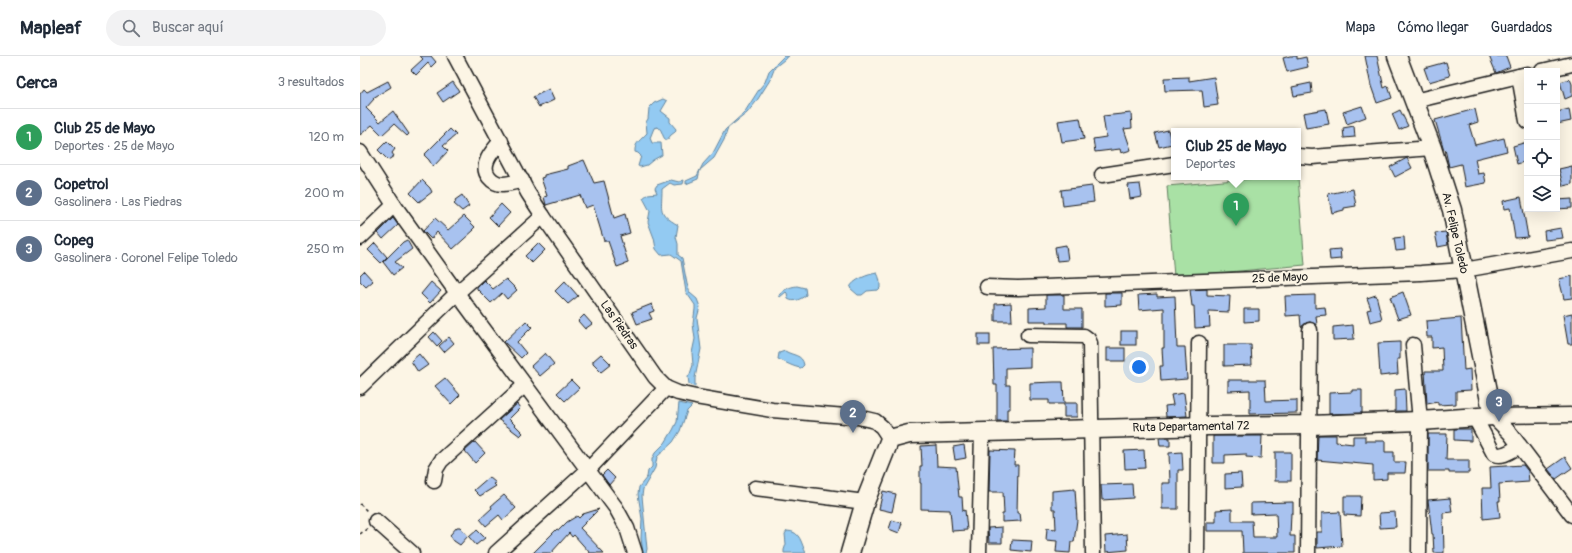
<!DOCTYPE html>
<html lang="es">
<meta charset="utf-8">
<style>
:root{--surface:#fff;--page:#f2f2f3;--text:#1f2937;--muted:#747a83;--line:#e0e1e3;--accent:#c8321e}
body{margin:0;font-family:Pangolin,sans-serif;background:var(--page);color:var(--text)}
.controls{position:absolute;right:12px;top:12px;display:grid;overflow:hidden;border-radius:0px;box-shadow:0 4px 16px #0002}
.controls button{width:36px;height:36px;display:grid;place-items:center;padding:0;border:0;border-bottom:1px solid var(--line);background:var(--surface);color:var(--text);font:20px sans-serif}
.you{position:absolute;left:779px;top:311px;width:14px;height:14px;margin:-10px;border:3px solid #fff;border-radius:50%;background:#1a73e8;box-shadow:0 0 0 6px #1a73e833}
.badge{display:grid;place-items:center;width:26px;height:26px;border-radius:50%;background:var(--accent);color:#fff;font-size:13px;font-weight:700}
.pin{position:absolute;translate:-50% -33px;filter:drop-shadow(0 1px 2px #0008)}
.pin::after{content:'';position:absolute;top:21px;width:14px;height:12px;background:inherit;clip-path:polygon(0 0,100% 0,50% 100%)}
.popup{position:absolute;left:811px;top:72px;width:130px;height:52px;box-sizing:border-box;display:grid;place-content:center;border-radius:0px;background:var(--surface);filter:drop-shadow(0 1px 3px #0005);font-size:13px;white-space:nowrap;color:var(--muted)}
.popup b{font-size:15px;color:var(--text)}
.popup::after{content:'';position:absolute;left:50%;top:100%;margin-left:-8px;border:8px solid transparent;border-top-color:var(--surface)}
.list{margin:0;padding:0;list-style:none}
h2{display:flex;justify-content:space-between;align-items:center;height:52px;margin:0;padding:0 16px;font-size:17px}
h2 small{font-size:13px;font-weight:400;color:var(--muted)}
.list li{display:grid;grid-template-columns:26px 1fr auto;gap:12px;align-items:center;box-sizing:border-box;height:56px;padding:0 16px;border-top:1px solid var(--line)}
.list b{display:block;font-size:15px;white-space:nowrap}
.list p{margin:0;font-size:13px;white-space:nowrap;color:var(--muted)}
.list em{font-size:13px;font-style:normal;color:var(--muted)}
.icon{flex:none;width:22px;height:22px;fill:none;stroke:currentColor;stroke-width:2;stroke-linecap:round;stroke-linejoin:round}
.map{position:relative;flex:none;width:1212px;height:497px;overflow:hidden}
header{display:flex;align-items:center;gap:24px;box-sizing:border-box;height:56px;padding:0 20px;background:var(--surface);border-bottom:1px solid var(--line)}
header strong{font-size:19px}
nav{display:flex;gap:22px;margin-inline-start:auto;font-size:14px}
.search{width:280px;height:36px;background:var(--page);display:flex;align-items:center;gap:10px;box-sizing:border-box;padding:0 14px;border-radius:22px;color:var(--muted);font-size:15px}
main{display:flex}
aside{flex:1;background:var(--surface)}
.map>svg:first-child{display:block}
.green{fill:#a9e1a5;stroke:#627e60}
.water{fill:#93caf2;stroke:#63849c}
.building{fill:#a8c2ef;stroke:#1c1c1c}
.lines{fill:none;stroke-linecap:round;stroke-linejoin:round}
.minor-casing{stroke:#1c1c1c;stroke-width:17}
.major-casing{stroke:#1c1c1c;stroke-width:21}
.path{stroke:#1c1c1c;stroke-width:1.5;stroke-dasharray:3 3;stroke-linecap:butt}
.minor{stroke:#fcf5e5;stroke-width:14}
.major{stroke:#fcf5e5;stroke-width:18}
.labels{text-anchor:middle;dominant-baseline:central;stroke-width:4;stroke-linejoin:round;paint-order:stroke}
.street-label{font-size:12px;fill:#1c1c1c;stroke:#fcf5e5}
</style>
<header>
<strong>Mapleaf</strong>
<div class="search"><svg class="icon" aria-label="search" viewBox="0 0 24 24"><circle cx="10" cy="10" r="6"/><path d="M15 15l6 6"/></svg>Buscar aquí</div>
<nav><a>Mapa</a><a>Cómo llegar</a><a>Guardados</a></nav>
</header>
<main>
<aside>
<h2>Cerca<small>3 resultados</small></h2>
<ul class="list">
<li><span class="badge" style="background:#2e9e5b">1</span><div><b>Club 25 de Mayo</b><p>Deportes · 25 de Mayo</p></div><em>120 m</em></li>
<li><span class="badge" style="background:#5c6f8a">2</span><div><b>Copetrol</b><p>Gasolinera · Las Piedras</p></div><em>200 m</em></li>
<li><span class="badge" style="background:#5c6f8a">3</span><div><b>Copeg</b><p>Gasolinera · Coronel Felipe Toledo</p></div><em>250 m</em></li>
</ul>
</aside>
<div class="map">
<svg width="1212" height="497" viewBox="0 0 1212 497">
<rect width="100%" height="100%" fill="#fcf5e5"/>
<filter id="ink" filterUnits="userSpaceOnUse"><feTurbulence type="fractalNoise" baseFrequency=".025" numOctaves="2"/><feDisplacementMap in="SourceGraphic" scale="8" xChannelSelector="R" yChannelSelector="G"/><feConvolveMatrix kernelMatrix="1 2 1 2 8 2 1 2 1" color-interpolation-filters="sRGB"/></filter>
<g filter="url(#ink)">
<path class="green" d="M 909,121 L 938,121 L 945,209 L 814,221 L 807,130 Z"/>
<g class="water">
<path d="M 424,0 L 429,0 L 415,11 L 410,24 L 396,46 L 387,57 L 368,72 L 364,84 L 354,102 L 340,114 L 338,123 L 326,128 L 326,125 L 337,120 L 343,108 L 353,97 L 365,74 L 384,57 L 400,32 L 405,26 L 409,15 Z"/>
<path d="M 303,43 L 307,45 L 301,55 L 310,62 L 310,66 L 316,73 L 315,76 L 311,79 L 307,84 C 302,83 303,74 298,71 L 294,72 L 290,82 L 292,87 L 301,87 L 302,99 L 293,104 L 287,109 L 280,111 L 278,110 L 281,100 L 278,97 L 275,96 C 274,87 282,83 287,77 L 286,66 L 288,63 L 289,52 L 294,47 Z"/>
<path d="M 311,124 L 319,126 L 324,124 L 323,128 L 314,129 L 310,127 L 302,133 C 302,154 297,157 318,169 L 316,181 L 318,188 L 318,199 L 322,202 L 327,228 L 330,237 L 337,243 L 340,251 L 337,262 L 341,293 L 335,322 L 335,331 L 329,328 L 328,321 L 330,318 L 333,309 L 332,297 L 335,283 L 333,268 L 335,253 L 335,249 L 326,236 L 321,205 L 311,198 L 301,199 L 296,193 L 294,182 L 288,166 L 290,155 L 283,142 L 288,138 L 297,137 L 295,132 L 297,129 Z"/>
<path d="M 517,217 C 520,222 520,226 520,232 L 518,234 L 507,235 L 502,239 L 498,239 L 490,232 C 492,224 509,218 517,217 Z"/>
<path d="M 437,230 L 445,232 L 446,239 C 441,243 434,247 428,243 L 427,237 L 426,236 L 420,241 L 419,239 C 425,233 429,231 437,230 Z"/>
<path d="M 425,295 C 433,300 442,298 444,309 L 441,312 C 433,311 425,306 418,303 L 419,297 Z"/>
<path d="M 319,347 L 332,350 L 327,355 L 320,375 L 313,386 L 297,401 L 295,412 L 283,433 L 282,440 L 287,493 L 286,497 L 283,497 L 281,482 L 282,463 L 278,438 L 279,431 L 287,421 L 288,415 L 292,411 L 292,403 L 295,397 L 305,387 L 313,374 L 317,366 Z"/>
<path d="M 427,475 C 441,475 441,488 446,497 L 424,497 L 424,494 L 426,488 L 425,478 Z"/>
</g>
<g class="building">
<path d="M 60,0 L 71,0 L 76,6 L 71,11 L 68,7 L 56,19 L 51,14 L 63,3 Z"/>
<path d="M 930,0 L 937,0 L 937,3 L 946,1 L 948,11 L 927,16 L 923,2 Z"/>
<path d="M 1005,0 L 1017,0 L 1024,32 L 1028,30 L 1032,42 L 1017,47 L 1011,30 Z"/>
<path d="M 1129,0 L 1146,0 L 1150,11 L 1136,17 Z"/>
<path d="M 1086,6 L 1090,20 L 1069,26 L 1064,12 Z"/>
<path d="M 829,21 L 829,25 L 854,21 L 858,49 L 844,51 L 842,34 L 805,35 L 804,22 Z"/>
<path d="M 1210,23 L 1212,28 L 1212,40 L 1205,43 L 1200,26 Z"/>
<path d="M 28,25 L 31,31 L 13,42 L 14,43 L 6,52 L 20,66 L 33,55 L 49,78 L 47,80 L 34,68 L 22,79 L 12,69 L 0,79 L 0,38 L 4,33 L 7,36 Z"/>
<path d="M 93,26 L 99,35 L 83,46 L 77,37 Z"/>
<path d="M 951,27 L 952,37 L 934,40 L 932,31 Z"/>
<path d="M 189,33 L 194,44 L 179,51 L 173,41 Z"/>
<path d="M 1002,50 L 1006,61 L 987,68 L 983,56 Z"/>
<path d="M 966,53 L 969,68 L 946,72 L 943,57 Z"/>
<path d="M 1115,53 L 1118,66 L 1109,69 L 1115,89 L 1144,82 L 1147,95 L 1115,103 L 1118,118 L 1124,117 L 1126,127 L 1105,131 L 1101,108 L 1089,111 L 1085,93 L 1084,94 L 1075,64 Z"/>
<path d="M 1209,53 L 1211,65 L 1197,68 L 1197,56 Z"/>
<path d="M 1040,54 L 1048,70 L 1039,74 L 1032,58 Z"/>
<path d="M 771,57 L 772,72 L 764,73 L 771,94 L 761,97 L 760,93 L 735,96 L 733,83 L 746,81 L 743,60 Z"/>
<path d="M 720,62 L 724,83 L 702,86 L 698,65 Z"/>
<path d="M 994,70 L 995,81 L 984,82 L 983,72 Z"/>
<path d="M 90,73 L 96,79 L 83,90 L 88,95 L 73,111 L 69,104 L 64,99 Z"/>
<path d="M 808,74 L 812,88 L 799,91 L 795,77 Z"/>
<path d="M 27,85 L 35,93 L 32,97 L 34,100 L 28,104 L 18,94 Z"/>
<path d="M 1167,86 L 1167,105 L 1157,108 L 1153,90 Z"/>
<path d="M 1047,102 L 1052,112 L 1035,121 L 1030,111 Z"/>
<path d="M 224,104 L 234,127 L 244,125 L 254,162 L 265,158 L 270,177 L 260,180 L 268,206 L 268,207 L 257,211 L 248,185 L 244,185 L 233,149 L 225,152 L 220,139 L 186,149 L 184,141 L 187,140 L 181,122 L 184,121 L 184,119 L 208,113 L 208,110 Z"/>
<path d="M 1212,110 L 1212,128 L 1203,130 L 1199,113 Z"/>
<path d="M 62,124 L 70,132 L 72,136 L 59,146 L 50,137 Z"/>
<path d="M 780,128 L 782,141 L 770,143 L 768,129 Z"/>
<path d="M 732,130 L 734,146 L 703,150 L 701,134 Z"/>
<path d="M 993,133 L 996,150 L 984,152 L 984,154 L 972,157 L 968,138 Z"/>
<path d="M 102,139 L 109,150 L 102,155 L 94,148 L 96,146 L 95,144 Z"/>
<path d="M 1161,141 L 1168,181 L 1155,182 L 1150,152 L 1144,153 L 1143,145 Z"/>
<path d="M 1212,143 L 1212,152 L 1197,153 L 1197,144 Z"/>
<path d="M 141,148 L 150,157 L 138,170 L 129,161 Z"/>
<path d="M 104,160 L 115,171 L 113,173 L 114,174 L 93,193 L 77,176 L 71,183 L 63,175 L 75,162 L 88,174 Z"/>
<path d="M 33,162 L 38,169 L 23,183 L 18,177 Z"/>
<path d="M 1201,172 L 1203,182 L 1185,184 L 1184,175 Z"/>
<path d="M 1086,176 L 1088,189 L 1078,191 L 1075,177 Z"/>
<path d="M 1044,181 L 1045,194 L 1036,195 L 1034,182 Z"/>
<path d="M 47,184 L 52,193 L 35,206 L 42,212 L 33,219 L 23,206 L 43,186 Z"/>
<path d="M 15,187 L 27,201 L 21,207 L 8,194 Z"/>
<path d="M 178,187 L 185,194 L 172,207 L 165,200 Z"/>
<path d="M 706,189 L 708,204 L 697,205 L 695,191 Z"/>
<path d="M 980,193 L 981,203 L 970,204 L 969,194 Z"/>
<path d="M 4,215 L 13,225 L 6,231 L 0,225 L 0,219 Z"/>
<path d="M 1212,220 L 1212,242 L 1204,243 L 1199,223 Z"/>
<path d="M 146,223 L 157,234 L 147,243 L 142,237 L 131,247 L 117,233 L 117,231 L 124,224 L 133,233 Z"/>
<path d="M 205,225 L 218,240 L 208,248 L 195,235 Z"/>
<path d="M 71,226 L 81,235 L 70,247 L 61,238 Z"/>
<path d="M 847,233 L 847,239 L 870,240 L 869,256 L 849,255 L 850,271 L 835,272 L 834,250 L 832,250 L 830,234 Z"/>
<path d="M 1043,236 L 1051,259 L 1038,263 L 1030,241 Z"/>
<path d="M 745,237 L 762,237 L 762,249 L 745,250 Z"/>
<path d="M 797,238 L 797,241 L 815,240 L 817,291 L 825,291 L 827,323 L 801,325 L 800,310 L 803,310 L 802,292 L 804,292 L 804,252 L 779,254 L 778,239 Z"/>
<path d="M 686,239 L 704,239 L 704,253 L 722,253 L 722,271 L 707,271 L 707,267 L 686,267 L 686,265 L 669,265 L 669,252 L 686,251 Z"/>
<path d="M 955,239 L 955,252 L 965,251 L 966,259 L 956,260 L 957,269 L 950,266 L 946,267 L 941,271 L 940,259 L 926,260 L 925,240 Z"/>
<path d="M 1016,239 L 1022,263 L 1010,266 L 1007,254 L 1011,253 L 1007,242 Z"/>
<path d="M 651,247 L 652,265 L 635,265 L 635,248 Z"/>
<path d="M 292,248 L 294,255 L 289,257 L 292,263 L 277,268 L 272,256 Z"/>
<path d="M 884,253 L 899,253 L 899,265 L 884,266 Z"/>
<path d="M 1212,257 L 1212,288 L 1208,288 L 1203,259 Z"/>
<path d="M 224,259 L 232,268 L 225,273 L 218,265 Z"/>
<path d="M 1101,262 L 1104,314 L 1110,313 L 1111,334 L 1096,335 L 1096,348 L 1078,349 L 1078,346 L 1067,348 L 1065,315 L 1083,315 L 1082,291 L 1072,292 L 1072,281 L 1067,281 L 1066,265 Z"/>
<path d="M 166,265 L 172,271 L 157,286 L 166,297 L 161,302 L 144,286 Z"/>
<path d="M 993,269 L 994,283 L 973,284 L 973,271 Z"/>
<rect x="761" y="275" width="15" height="14"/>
<path d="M 74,276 L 82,285 L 77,290 L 69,281 Z"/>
<rect x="618" y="278" width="12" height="11"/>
<path d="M 89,281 L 94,287 L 84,296 L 79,290 Z"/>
<path d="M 1040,286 L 1040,303 L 1037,303 L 1038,318 L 1020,320 L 1018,287 Z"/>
<path d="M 864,289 L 891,289 L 892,309 L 864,310 Z"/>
<path d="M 670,292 L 670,311 L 646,312 L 646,329 L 650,329 L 650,353 L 647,353 L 647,365 L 637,365 L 637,329 L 634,329 L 633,293 Z"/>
<rect x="747" y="292" width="18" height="13"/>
<path d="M 185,297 L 194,308 L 180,320 L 171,310 Z"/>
<path d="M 59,298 L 68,309 L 58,316 L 51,305 Z"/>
<path d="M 241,298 L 251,308 L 241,316 L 233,308 L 233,305 Z"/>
<path d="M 85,322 L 100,339 L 91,348 L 75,330 Z"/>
<path d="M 211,324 L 219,332 L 205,345 L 197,337 Z"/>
<path d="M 868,324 L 905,324 L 906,345 L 937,344 L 937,357 L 890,358 L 890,334 L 868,335 Z"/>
<path d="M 694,326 L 703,326 L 704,347 L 717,347 L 717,361 L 704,361 L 704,348 L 689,348 L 689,344 L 670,344 L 670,327 Z"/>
<path d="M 1045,333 L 1046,355 L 1035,355 L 1035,334 Z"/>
<path d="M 992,334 L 1002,334 L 1002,357 L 969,358 L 969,337 L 992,336 Z"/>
<path d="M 824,337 L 827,360 L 806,361 L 805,350 L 813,349 L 811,339 Z"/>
<path d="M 157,348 L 160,352 L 149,363 L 163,377 L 160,380 L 139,364 Z"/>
<path d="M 1094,373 L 1111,373 L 1111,385 L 1094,384 Z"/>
<path d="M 1068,378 L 1087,378 L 1086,404 L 1109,404 L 1109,417 L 1089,417 L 1089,415 L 1068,415 Z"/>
<path d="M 958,379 L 976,379 L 976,386 L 993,388 L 993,380 L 1005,380 L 1005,385 L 1025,385 L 1025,396 L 1034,396 L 1034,406 L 1046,406 L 1045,417 L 1027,417 L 1027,423 L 1013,424 L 1013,409 L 957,404 Z"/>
<path d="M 853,380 L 902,380 L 901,402 L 886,401 L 886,398 L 865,399 L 865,407 L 853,407 Z"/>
<path d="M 799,382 L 810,382 L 810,390 L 800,390 Z"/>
<path d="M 115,386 L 125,397 L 115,407 L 105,395 Z"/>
<path d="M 576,389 L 577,410 L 596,411 L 599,441 L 602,441 L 603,455 L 605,454 L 607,474 L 592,475 L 590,454 L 561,453 L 561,427 L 560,427 L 560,410 L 562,410 L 561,390 Z"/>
<path d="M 604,389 L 606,402 L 595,404 L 593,391 Z"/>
<path d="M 630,394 L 655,395 L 654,409 L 658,409 L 657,457 L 660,457 L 661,465 L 642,466 L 642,458 L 644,458 L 643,436 L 629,436 Z"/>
<path d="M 784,394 L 785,412 L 765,413 L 764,395 Z"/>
<path d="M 822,396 L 823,414 L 818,414 L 818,453 L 802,453 L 802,427 L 810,427 L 809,397 Z"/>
<rect x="915" y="396" width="16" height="29"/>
<path d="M 1205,401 L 1212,412 L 1196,423 L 1188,413 Z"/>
<path d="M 1163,409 L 1168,415 L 1169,426 L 1139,428 L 1140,445 L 1138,445 L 1140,461 L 1123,463 L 1122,432 L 1131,432 L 1130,411 Z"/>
<path d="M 247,414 L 255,422 L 249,429 L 242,419 Z"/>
<path d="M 881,417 L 882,431 L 865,432 L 865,418 Z"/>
<path d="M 129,421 L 136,427 L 134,428 L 136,430 L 120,440 L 114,434 Z"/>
<path d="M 772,428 L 773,442 L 742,444 L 741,429 Z"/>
<path d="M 715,433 L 717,464 L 714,486 L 711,486 L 710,497 L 696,496 L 697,485 L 686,484 L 687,472 L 696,473 L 695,453 L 692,453 L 692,435 Z"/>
<path d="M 523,435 L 536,438 L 532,456 L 519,453 Z"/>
<path d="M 144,439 L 156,452 L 143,464 L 139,459 L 126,470 L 120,463 L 132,452 L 131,450 Z"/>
<path d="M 984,440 L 1001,440 L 1000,460 L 984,459 Z"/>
<path d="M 1090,442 L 1092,456 L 1083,457 L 1084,497 L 1074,497 L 1073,478 L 1072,478 L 1068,444 Z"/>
<path d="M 933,446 L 933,457 L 931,457 L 930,480 L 935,480 L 935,497 L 883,497 L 882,475 L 847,475 L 847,466 L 856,466 L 856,454 L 872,453 L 872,465 L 892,465 L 893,481 L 917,481 L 916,457 L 891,458 L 891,447 Z"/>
<path d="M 239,453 L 220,472 L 244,497 L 230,497 L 214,479 L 212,481 L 209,477 L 191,497 L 173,497 L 197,473 L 199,474 L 207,466 L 217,460 L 219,462 L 223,458 Z"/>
<path d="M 980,456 L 982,490 L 957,492 L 957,476 L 962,476 L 962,457 Z"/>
<path d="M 1035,456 L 1036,471 L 1020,472 L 1019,457 Z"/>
<path d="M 532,464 L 542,467 L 539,477 L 529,473 Z"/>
<path d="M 97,471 L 100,471 L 108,480 L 100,489 L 94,485 L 90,479 Z"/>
<path d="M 642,471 L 642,487 L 629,487 L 628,472 Z"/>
<path d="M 117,474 L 125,482 L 116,489 L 109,481 Z"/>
<path d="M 767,478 L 768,494 L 746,496 L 745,480 Z"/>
<path d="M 652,484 L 672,485 L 671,496 L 651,494 Z"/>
</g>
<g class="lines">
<g class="minor-casing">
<g id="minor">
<path d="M 95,0 L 168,137 L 183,160 L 295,321 L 306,332 L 318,337 L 336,341 L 412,354 L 498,361 L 515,365 L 522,371 L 530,383"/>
<path d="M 1182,15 L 1212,8"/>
<path d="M 1159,20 L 1167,65"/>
<path d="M 1054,45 L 1167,18"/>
<path d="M 141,85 C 133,94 119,109 129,121 C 133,126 137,128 143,128 C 149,128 156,126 162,124"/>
<path d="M 0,96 L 34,149 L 97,237 L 256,452 L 267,472 L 275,497"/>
<path d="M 938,100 L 952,101 L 1072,92"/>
<path d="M 742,119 L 814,108"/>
<path d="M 0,182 L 34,149"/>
<path d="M 627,231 L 658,232 L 1061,217 L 1104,214 L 1212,195"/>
<path d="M 668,279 L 724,280 L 728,283 L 730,287 L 733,497"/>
<path d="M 1053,289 L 1060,365 L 1059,497"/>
<path d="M 0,331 L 97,237 L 183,160"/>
<path d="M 1133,360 L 1150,377 L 1212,459"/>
<path d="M 1133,360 L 1212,359"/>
<path d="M 1115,362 L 1134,398 C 1143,402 1152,394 1160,390"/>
<path d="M 74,425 L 76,413 L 81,405 L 165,329"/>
<path d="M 395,432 L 505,446"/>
<path d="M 16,465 L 52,497"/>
<path d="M 136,497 L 228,414 L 306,332"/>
<path d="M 619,497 L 622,377"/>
<path d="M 837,497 L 839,287"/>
<path d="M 948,497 L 950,274"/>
</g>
</g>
<g class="major-casing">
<path id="major" d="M 490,497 L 505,446 L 530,383 L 549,378 L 848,370 L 950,369 L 1060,365 L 1133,360 L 1092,154 L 1072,92 L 1037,0"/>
</g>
<g class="path">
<path d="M 0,448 L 8,456"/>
<path d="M 0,478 L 8,472"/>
</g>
<use href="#minor" class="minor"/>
<use href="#major" class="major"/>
</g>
</g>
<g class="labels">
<g class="street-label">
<text transform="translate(1095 177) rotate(77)">Av. Felipe Toledo</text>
<text transform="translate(920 222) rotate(-2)">25 de Mayo</text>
<text transform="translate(259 269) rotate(55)">Las Piedras</text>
<text transform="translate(831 371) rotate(-1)">Ruta Departamental 72</text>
</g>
</g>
</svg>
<div class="controls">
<button>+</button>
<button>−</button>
<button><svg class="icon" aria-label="locate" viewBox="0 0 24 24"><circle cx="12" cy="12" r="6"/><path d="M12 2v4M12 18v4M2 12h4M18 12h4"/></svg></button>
<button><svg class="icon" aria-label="layers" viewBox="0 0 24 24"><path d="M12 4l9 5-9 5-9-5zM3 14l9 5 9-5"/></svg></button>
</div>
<div class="you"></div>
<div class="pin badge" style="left:876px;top:170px;background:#2e9e5b">1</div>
<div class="popup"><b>Club 25 de Mayo</b>Deportes</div>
<div class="pin badge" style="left:493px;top:377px;background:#5c6f8a">2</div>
<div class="pin badge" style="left:1139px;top:366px;background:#5c6f8a">3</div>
</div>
</main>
